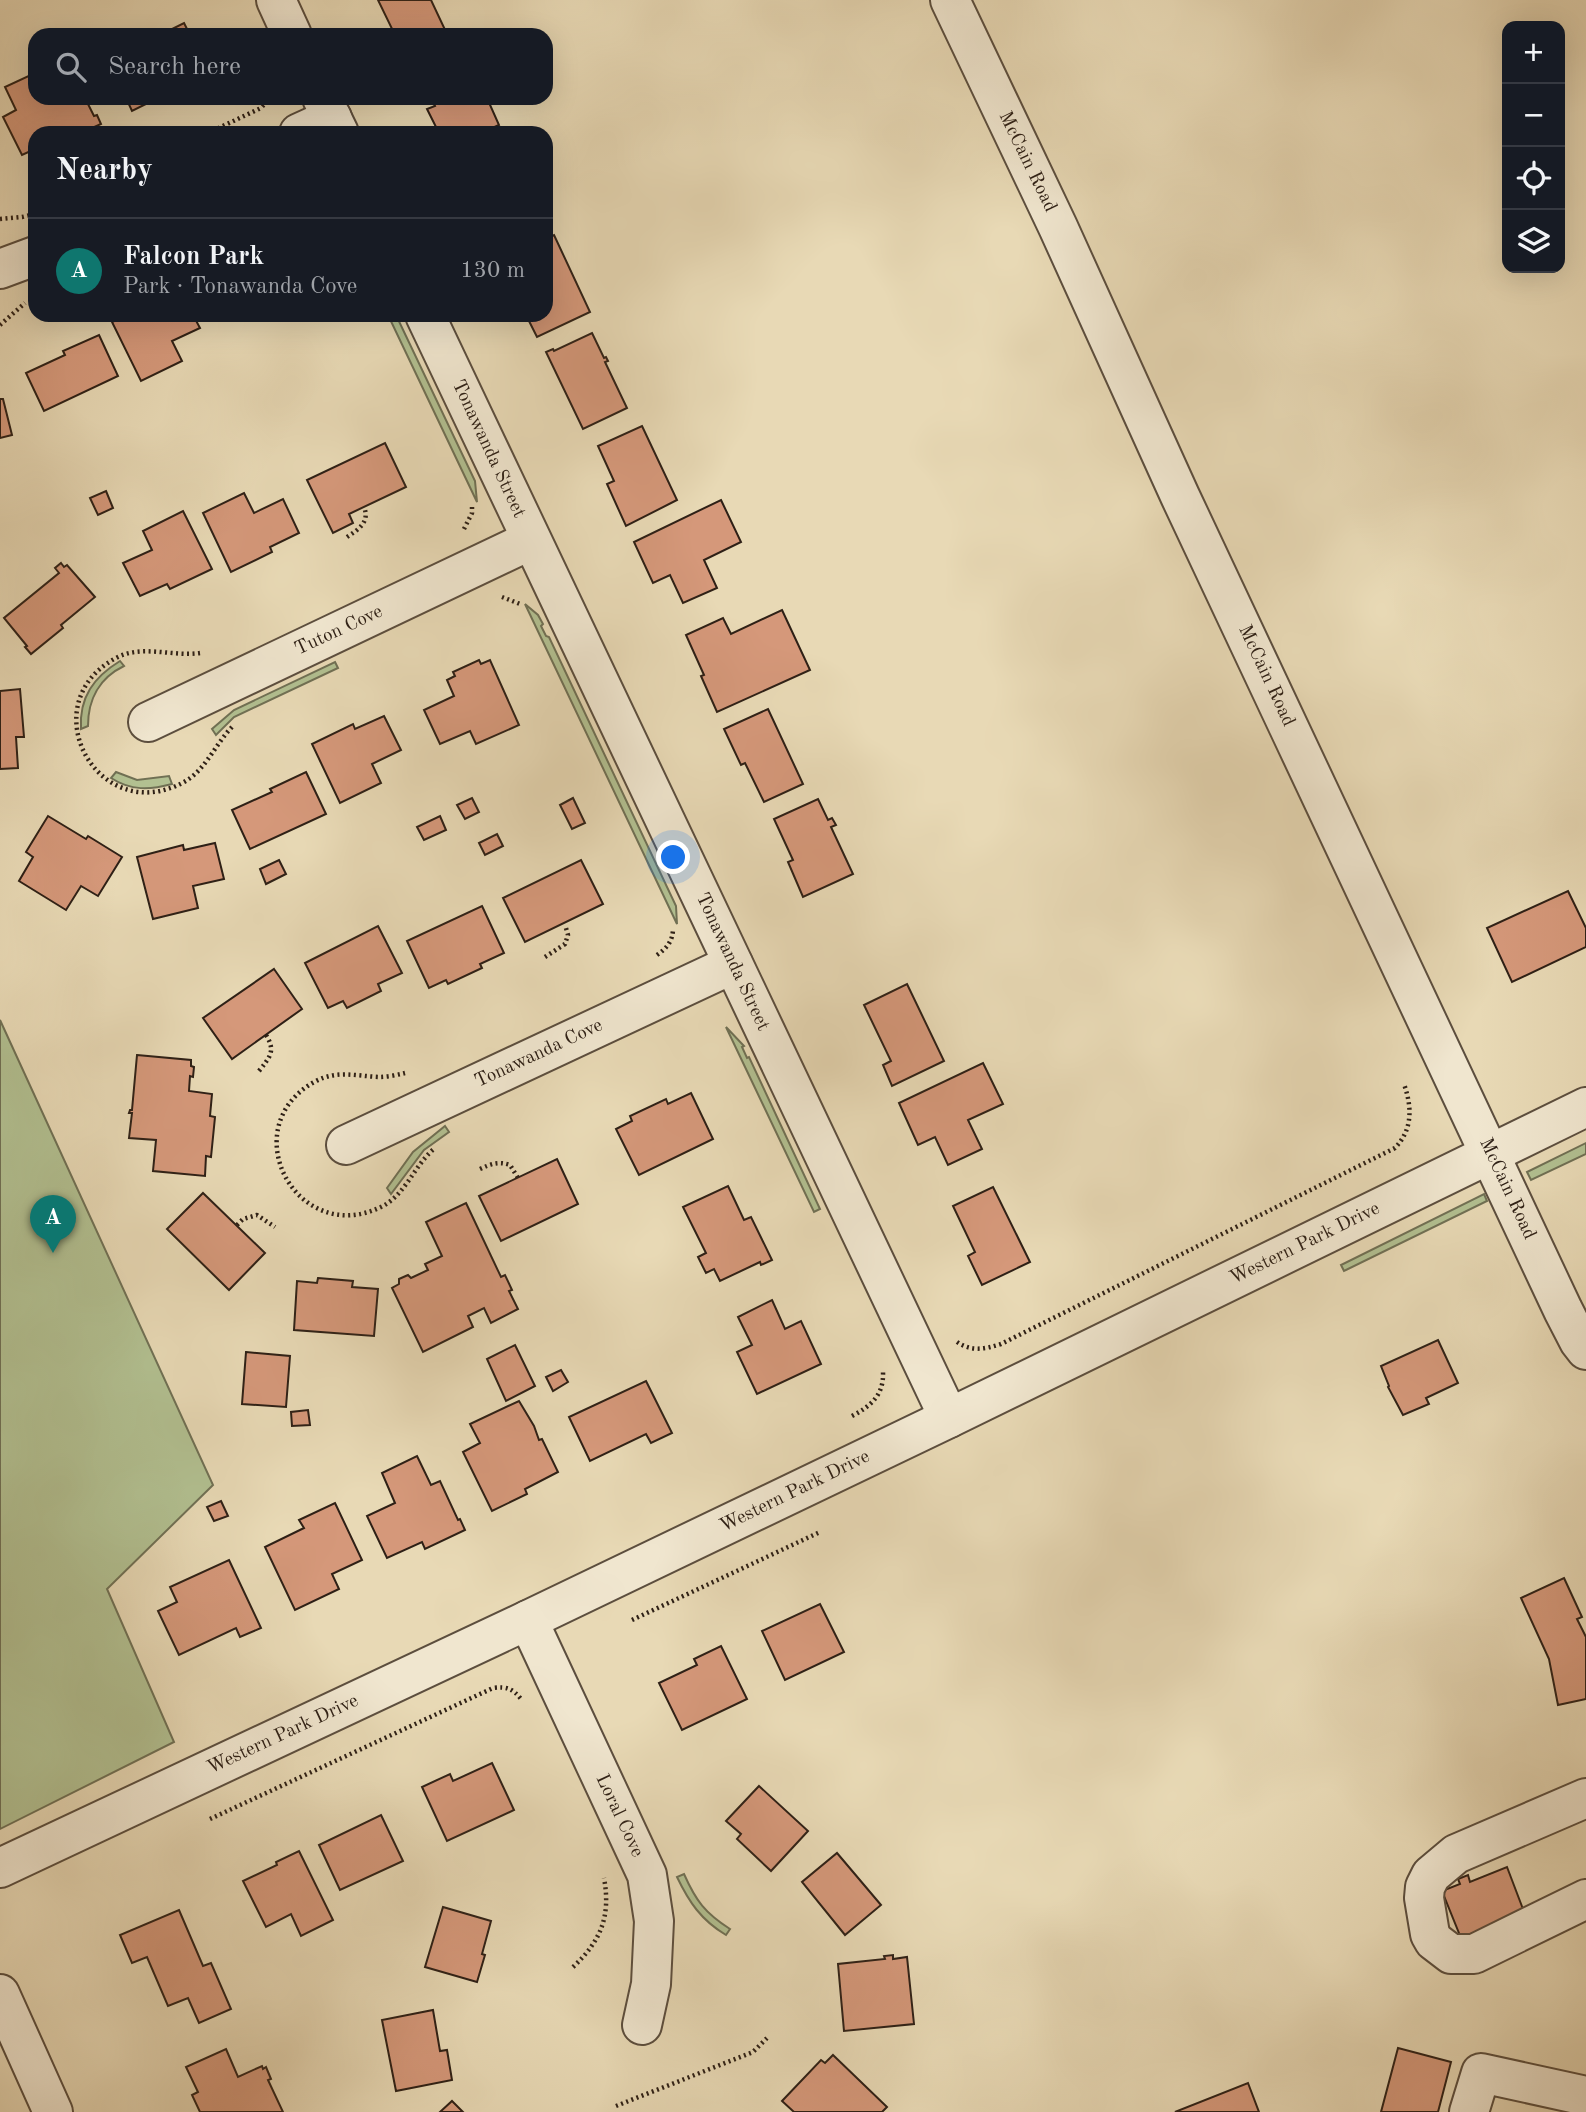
<!DOCTYPE html>
<meta charset="utf-8">
<style>
:root{--surface:#171b24;--page:#242831;--text:#f1f3f6;--muted:#9ea1a6;--line:#363941;--accent:#0f766e}
body{margin:0;font-family:"Old Standard TT",serif;background:var(--page);color:var(--text)}
.controls{position:absolute;right:21px;top:21px;display:grid;overflow:hidden;border-radius:14px;box-shadow:0 7px 28px #0002}
.controls button{width:63px;height:63px;display:grid;place-items:center;padding:0;border:0;border-bottom:2px solid var(--line);background:var(--surface);color:var(--text);font:35px sans-serif}
.you{position:absolute;left:674px;top:858px;width:24px;height:24px;margin:-18px;border:5px solid #fff;border-radius:50%;background:#1a73e8;box-shadow:0 0 0 10px #1a73e833}
.badge{display:grid;place-items:center;width:46px;height:46px;border-radius:50%;background:var(--accent);color:#fff;font-size:23px;font-weight:700}
.pin{position:absolute;translate:-50% -58px;filter:drop-shadow(0 2px 4px #0008)}
.pin::after{content:'';position:absolute;top:37px;width:24px;height:21px;background:inherit;clip-path:polygon(0 0,100% 0,50% 100%)}
.list{margin:0;padding:0;list-style:none}
h2{display:flex;justify-content:space-between;align-items:center;height:91px;margin:0;padding:0 28px;font-size:30px}
h2 small{font-size:23px;font-weight:400;color:var(--muted)}
.list li{display:grid;grid-template-columns:46px 1fr auto;gap:21px;align-items:center;box-sizing:border-box;height:105px;padding:0 28px;border-top:2px solid var(--line)}
.list b{display:block;font-size:26px;white-space:nowrap}
.list p{margin:0;font-size:23px;white-space:nowrap;color:var(--muted)}
.list em{font-size:23px;font-style:normal;color:var(--muted)}
.icon{flex:none;width:38px;height:38px;fill:none;stroke:currentColor;stroke-width:2;stroke-linecap:round;stroke-linejoin:round}
.map{position:relative;flex:none;width:1586px;height:2112px;overflow:hidden}
.search{position:absolute;background:var(--surface);box-shadow:0 7px 28px #0002;left:28px;top:28px;width:525px;height:77px;display:flex;align-items:center;gap:18px;box-sizing:border-box;padding:0 24px;border-radius:21px;color:var(--muted);font-size:26px}
.panel{position:absolute;background:var(--surface);box-shadow:0 7px 28px #0002;left:28px;top:126px;width:525px;height:196px;border-radius:21px}
.map>svg:first-child{display:block}
.green{fill:#b2c091;stroke:#707054;stroke-width:2}
.building{fill:#d5987a;stroke:#2e2016;stroke-width:2}
.lines{fill:none;stroke-linecap:round;stroke-linejoin:round}
.minor-casing{stroke:#5c4e3e;stroke-width:42}
.path{stroke:#2e2016;stroke-width:4.5;stroke-dasharray:2 3.5;stroke-linecap:butt}
.minor{stroke:#f0e6cf;stroke-width:38}
.labels{text-anchor:middle;dominant-baseline:central;stroke-width:6;stroke-linejoin:round;paint-order:stroke}
.street-label{font-size:19px;fill:#2e2016;stroke:#f0e6cf}
</style>
<div class="map">
<svg width="1586" height="2112" viewBox="0 0 1586 2112">
<rect width="100%" height="100%" fill="#e8d9b5"/>
<filter id="stains"><feTurbulence type="fractalNoise" baseFrequency=".00286" numOctaves="4"/><feColorMatrix values="0 0 0 0 .2 0 0 0 0 .09 0 0 0 0 .02 0 0 0 .5 -.17"/></filter>
<radialGradient id="worn" r=".72"><stop offset=".6" stop-color="#630" stop-opacity="0"/><stop offset="1" stop-color="#630" stop-opacity=".3"/></radialGradient>
<g class="green">
<path d="M 388,315 L 396,315 L 475,481 L 477,502 Z"/>
<path d="M 525,604 L 538,615 L 543,624 L 541,626 L 546,636 L 549,637 L 676,906 L 677,924 Z"/>
<path d="M 120,661 L 124,666 C 99,678 88,700 88,726 L 81,729 C 79,697 94,677 120,661 Z"/>
<path d="M 335,662 L 338,668 L 234,717 L 216,735 L 212,729 L 234,710 Z"/>
<path d="M 116,772 L 137,780 L 169,776 L 172,784 C 150,790 131,791 111,778 Z"/>
<path d="M 0,1020 L 213,1485 L 107,1589 L 174,1742 L 0,1829 Z"/>
<path d="M 726,1027 L 744,1046 L 742,1047 L 747,1058 L 749,1057 L 820,1209 L 814,1212 Z"/>
<path d="M 445,1126 L 449,1132 L 424,1150 L 391,1194 L 387,1188 L 413,1152 Z"/>
<path d="M 1586,1143 L 1586,1154 L 1531,1180 L 1527,1172 Z"/>
<path d="M 1484,1194 L 1487,1201 L 1344,1271 L 1341,1265 Z"/>
<path d="M 684,1874 C 696,1901 705,1913 730,1929 L 726,1935 C 701,1920 689,1902 677,1877 Z"/>
</g>
<g class="building">
<path d="M 378,0 L 431,0 L 447,34 L 395,35 Z"/>
<path d="M 184,23 L 190,35 L 160,35 Z"/>
<path d="M 35,73 L 35,98 L 85,98 L 94,116 L 97,115 L 101,124 L 81,133 L 35,133 L 35,149 L 22,155 L 3,117 L 16,110 L 5,87 Z"/>
<path d="M 126,98 L 158,98 L 132,111 Z"/>
<path d="M 431,98 L 487,98 L 499,125 L 481,133 L 439,133 L 427,109 L 435,106 Z"/>
<path d="M 554,235 L 590,312 L 537,337 L 527,317 L 546,315 L 546,239 Z"/>
<path d="M 127,315 L 193,315 L 200,328 L 172,341 L 182,361 L 141,381 L 112,322 Z"/>
<path d="M 592,333 L 604,358 L 606,357 L 608,361 L 605,362 L 627,408 L 583,429 L 546,352 L 553,349 L 554,351 Z"/>
<path d="M 99,335 L 118,376 L 44,411 L 26,373 L 65,355 L 63,351 Z"/>
<path d="M 0,399 L 3,399 L 12,435 L 0,438 Z"/>
<path d="M 642,426 L 677,500 L 626,526 L 607,484 L 614,481 L 598,446 Z"/>
<path d="M 385,443 L 406,487 L 349,514 L 353,523 L 333,533 L 307,480 Z"/>
<path d="M 106,491 L 113,508 L 98,515 L 90,498 Z"/>
<path d="M 244,493 L 254,513 L 283,499 L 299,533 L 270,547 L 272,552 L 231,572 L 203,513 Z"/>
<path d="M 721,500 L 741,542 L 704,560 L 717,588 L 683,603 L 670,575 L 653,583 L 634,542 Z"/>
<path d="M 183,511 L 212,569 L 170,589 L 167,584 L 140,596 L 123,563 L 152,550 L 143,531 Z"/>
<path d="M 61,563 L 64,567 L 67,565 L 95,597 L 61,625 L 63,628 L 31,654 L 25,647 L 27,646 L 4,618 L 59,573 L 55,568 Z"/>
<path d="M 782,610 L 810,670 L 717,712 L 701,676 L 704,675 L 686,635 L 723,618 L 731,634 Z"/>
<path d="M 479,660 L 481,664 L 490,660 L 519,725 L 476,744 L 470,731 L 440,744 L 424,710 L 454,696 L 447,680 L 455,676 L 453,672 Z"/>
<path d="M 20,689 L 24,737 L 16,737 L 18,768 L 0,769 L 0,691 Z"/>
<path d="M 768,709 L 803,784 L 764,802 L 745,763 L 741,765 L 724,729 Z"/>
<path d="M 384,716 L 401,750 L 372,764 L 381,783 L 340,803 L 312,744 L 353,724 L 355,729 Z"/>
<path d="M 306,772 L 326,814 L 250,849 L 232,810 L 272,792 L 270,789 Z"/>
<path d="M 472,798 L 479,812 L 465,819 L 457,805 Z"/>
<path d="M 573,798 L 585,823 L 572,829 L 560,805 Z"/>
<path d="M 818,799 L 828,820 L 832,818 L 836,825 L 831,827 L 853,874 L 803,897 L 788,862 L 793,860 L 774,819 Z"/>
<path d="M 48,816 L 86,839 L 88,836 L 122,857 L 98,896 L 81,886 L 66,910 L 19,881 L 33,857 L 26,852 Z"/>
<path d="M 440,816 L 446,830 L 424,840 L 417,827 Z"/>
<path d="M 497,834 L 503,846 L 485,855 L 479,843 Z"/>
<path d="M 215,843 L 224,879 L 193,886 L 198,908 L 153,919 L 137,857 L 183,845 L 184,850 Z"/>
<path d="M 279,860 L 286,874 L 266,884 L 260,869 Z"/>
<path d="M 581,860 L 603,904 L 525,942 L 503,898 Z"/>
<path d="M 1568,891 L 1586,928 L 1586,947 L 1512,982 L 1487,928 Z"/>
<path d="M 482,906 L 504,953 L 480,964 L 482,968 L 448,984 L 446,980 L 429,988 L 407,941 Z"/>
<path d="M 378,926 L 402,973 L 378,984 L 381,991 L 347,1008 L 343,1001 L 328,1008 L 305,963 Z"/>
<path d="M 274,969 L 302,1009 L 232,1059 L 203,1018 Z"/>
<path d="M 907,984 L 944,1061 L 892,1086 L 883,1065 L 891,1061 L 864,1005 Z"/>
<path d="M 137,1055 L 191,1060 L 191,1066 L 194,1067 L 193,1077 L 190,1076 L 189,1091 L 212,1094 L 210,1116 L 215,1117 L 211,1157 L 206,1156 L 205,1176 L 153,1171 L 156,1140 L 129,1138 L 132,1113 L 129,1113 L 130,1110 L 132,1110 Z"/>
<path d="M 983,1063 L 1003,1104 L 968,1120 L 982,1149 L 948,1165 L 935,1137 L 918,1145 L 899,1103 Z"/>
<path d="M 691,1093 L 713,1139 L 639,1175 L 616,1129 L 632,1121 L 630,1116 L 666,1099 L 668,1104 Z"/>
<path d="M 557,1159 L 578,1204 L 501,1241 L 479,1196 Z"/>
<path d="M 728,1186 L 744,1220 L 751,1217 L 772,1260 L 761,1265 L 760,1262 L 720,1281 L 714,1269 L 706,1273 L 698,1257 L 706,1253 L 683,1207 Z"/>
<path d="M 993,1187 L 1030,1262 L 982,1285 L 968,1256 L 975,1252 L 953,1206 Z"/>
<path d="M 203,1193 L 265,1253 L 229,1290 L 167,1229 Z"/>
<path d="M 466,1203 L 501,1277 L 505,1275 L 512,1290 L 509,1291 L 518,1309 L 491,1323 L 484,1308 L 468,1316 L 473,1327 L 423,1352 L 392,1288 L 399,1284 L 399,1279 L 408,1275 L 411,1278 L 428,1270 L 425,1264 L 442,1256 L 426,1222 Z"/>
<path d="M 318,1278 L 353,1281 L 352,1287 L 378,1289 L 374,1336 L 294,1330 L 297,1281 L 317,1283 Z"/>
<path d="M 772,1300 L 785,1329 L 801,1321 L 821,1364 L 757,1394 L 737,1352 L 752,1345 L 738,1317 Z"/>
<path d="M 1438,1340 L 1458,1383 L 1426,1398 L 1429,1404 L 1403,1415 L 1388,1387 L 1389,1386 L 1381,1366 Z"/>
<path d="M 515,1345 L 535,1386 L 506,1401 L 487,1359 Z"/>
<path d="M 246,1352 L 290,1356 L 286,1407 L 242,1404 Z"/>
<path d="M 561,1370 L 568,1382 L 553,1391 L 546,1377 Z"/>
<path d="M 646,1381 L 672,1433 L 651,1443 L 646,1434 L 590,1461 L 569,1417 Z"/>
<path d="M 519,1401 L 534,1426 L 539,1440 L 542,1439 L 558,1472 L 525,1489 L 527,1494 L 492,1511 L 463,1452 L 480,1443 L 470,1424 Z"/>
<path d="M 308,1410 L 310,1425 L 292,1426 L 291,1412 Z"/>
<path d="M 417,1456 L 431,1485 L 440,1481 L 458,1520 L 460,1519 L 465,1530 L 425,1549 L 422,1542 L 387,1558 L 367,1516 L 395,1503 L 382,1473 Z"/>
<path d="M 221,1501 L 228,1516 L 214,1521 L 207,1507 Z"/>
<path d="M 335,1503 L 362,1560 L 332,1574 L 339,1589 L 295,1610 L 265,1547 L 304,1528 L 299,1520 Z"/>
<path d="M 229,1560 L 261,1628 L 240,1637 L 236,1628 L 179,1655 L 158,1611 L 177,1602 L 170,1587 Z"/>
<path d="M 1564,1578 L 1582,1617 L 1577,1619 L 1586,1637 L 1586,1699 L 1558,1705 L 1549,1659 L 1521,1598 Z"/>
<path d="M 820,1604 L 844,1652 L 785,1680 L 762,1631 Z"/>
<path d="M 721,1646 L 747,1699 L 682,1730 L 659,1683 L 697,1665 L 694,1659 Z"/>
<path d="M 492,1763 L 514,1810 L 447,1841 L 422,1787 L 450,1774 L 453,1781 Z"/>
<path d="M 759,1786 L 808,1831 L 771,1871 L 737,1839 L 741,1834 L 726,1821 Z"/>
<path d="M 381,1815 L 403,1861 L 340,1890 L 319,1845 Z"/>
<path d="M 299,1851 L 333,1920 L 301,1936 L 291,1914 L 266,1927 L 243,1881 L 277,1865 L 276,1862 Z"/>
<path d="M 837,1853 L 881,1905 L 845,1935 L 802,1882 Z"/>
<path d="M 1507,1867 L 1526,1917 L 1463,1943 L 1442,1891 L 1460,1884 L 1458,1879 L 1468,1875 L 1470,1882 Z"/>
<path d="M 443,1907 L 491,1921 L 482,1954 L 485,1955 L 477,1982 L 425,1967 Z"/>
<path d="M 179,1910 L 203,1966 L 211,1963 L 231,2009 L 199,2023 L 188,1998 L 168,2006 L 147,1957 L 132,1963 L 120,1935 Z"/>
<path d="M 893,1955 L 893,1959 L 907,1957 L 914,2024 L 844,2031 L 838,1964 L 885,1959 L 884,1956 Z"/>
<path d="M 433,2010 L 440,2051 L 447,2050 L 452,2080 L 396,2091 L 382,2020 Z"/>
<path d="M 1398,2048 L 1451,2062 L 1438,2112 L 1381,2112 Z"/>
<path d="M 226,2049 L 238,2077 L 262,2066 L 263,2069 L 266,2067 L 271,2079 L 268,2080 L 283,2112 L 200,2112 L 192,2095 L 198,2092 L 186,2067 Z"/>
<path d="M 833,2055 L 887,2107 L 882,2112 L 794,2112 L 782,2101 L 821,2060 L 825,2063 Z"/>
<path d="M 1248,2083 L 1259,2112 L 1175,2112 Z"/>
<path d="M 452,2101 L 463,2112 L 440,2112 Z"/>
</g>
<g class="lines">
<g class="minor-casing">
<g id="minor">
<path d="M 276,0 L 292,35"/>
<path d="M 950,0 L 1058,227 L 1180,496 L 1563,1310 L 1579,1341 L 1586,1350"/>
<path d="M 322,98 L 339,133"/>
<path d="M 299,133 L 332,118"/>
<path d="M 0,269 L 35,256"/>
<path d="M 425,315 L 949,1418"/>
<path d="M 148,722 L 531,540"/>
<path d="M 346,1145 L 733,964"/>
<path d="M 528,1620 L 647,1875 L 654,1921 L 651,1984 L 642,2025"/>
<path d="M 1586,1798 L 1456,1854 L 1431,1875 L 1425,1887 L 1424,1898 L 1430,1934 L 1434,1941 L 1451,1954 L 1474,1954 L 1586,1899"/>
<path d="M 0,1868 L 528,1620 L 949,1418 L 1586,1107"/>
<path d="M 0,1994 L 53,2112"/>
<path d="M 1469,2112 L 1481,2073 L 1586,2096"/>
</g>
</g>
<g class="path">
<path d="M 208,133 L 261,108 L 270,98"/>
<path d="M 0,219 L 22,217 L 35,214"/>
<path d="M 0,325 L 25,303"/>
<path d="M 464,529 L 472,513 L 472,504"/>
<path d="M 347,537 C 359,529 370,522 364,507"/>
<path d="M 502,597 L 520,604"/>
<path d="M 200,653 C 172,657 142,644 116,658 C 30,704 98,829 184,782 C 206,770 215,744 233,726"/>
<path d="M 657,955 C 667,948 673,941 673,928"/>
<path d="M 545,957 L 565,944 L 568,935 L 566,928"/>
<path d="M 259,1071 C 270,1057 276,1051 266,1035"/>
<path d="M 405,1073 C 397,1075 387,1077 379,1077 C 356,1076 337,1070 316,1081 C 232,1126 296,1248 381,1207 C 406,1195 414,1165 435,1148"/>
<path d="M 480,1169 C 491,1164 498,1161 510,1165 L 518,1178"/>
<path d="M 237,1225 L 243,1219 L 257,1215 L 275,1227"/>
<path d="M 957,1342 C 972,1352 985,1349 1001,1344 L 1395,1148 C 1413,1129 1412,1107 1404,1084"/>
<path d="M 852,1416 C 871,1406 884,1395 883,1372"/>
<path d="M 632,1620 L 820,1532"/>
<path d="M 210,1819 L 493,1688 C 507,1686 513,1689 521,1699"/>
<path d="M 573,1967 C 601,1941 611,1916 604,1878"/>
<path d="M 616,2106 L 753,2052 L 769,2036"/>
</g>
<use href="#minor" class="minor"/>
</g>
<g class="labels">
<g class="street-label">
<text transform="translate(1027 162) rotate(64)">McCain Road</text>
<text transform="translate(488 449) rotate(65)">Tonawanda Street</text>
<text transform="translate(339 631) rotate(-25)">Tuton Cove</text>
<text transform="translate(1266 676) rotate(65)">McCain Road</text>
<text transform="translate(732 962) rotate(65)">Tonawanda Street</text>
<text transform="translate(539 1054) rotate(-25)">Tonawanda Cove</text>
<text transform="translate(1507 1189) rotate(65)">McCain Road</text>
<text transform="translate(1305 1244) rotate(-26)">Western Park Drive</text>
<text transform="translate(795 1492) rotate(-26)">Western Park Drive</text>
<text transform="translate(283 1735) rotate(-25)">Western Park Drive</text>
<text transform="translate(619 1816) rotate(65)">Loral Cove</text>
</g>
</g>
<rect width="100%" height="100%" filter="url(#stains)"/>
<rect width="100%" height="100%" fill="url(#worn)"/>
</svg>
<div class="controls">
<button>+</button>
<button>−</button>
<button><svg class="icon" aria-label="locate" viewBox="0 0 24 24"><circle cx="12" cy="12" r="6"/><path d="M12 2v4M12 18v4M2 12h4M18 12h4"/></svg></button>
<button><svg class="icon" aria-label="layers" viewBox="0 0 24 24"><path d="M12 4l9 5-9 5-9-5zM3 14l9 5 9-5"/></svg></button>
</div>
<div class="you"></div>
<div class="pin badge" style="left:53px;top:1253px">A</div>
<div class="search"><svg class="icon" aria-label="search" viewBox="0 0 24 24"><circle cx="10" cy="10" r="6"/><path d="M15 15l6 6"/></svg>Search here</div>
<section class="panel">
<h2>Nearby<small></small></h2>
<ul class="list">
<li><span class="badge">A</span><div><b>Falcon Park</b><p>Park · Tonawanda Cove</p></div><em>130 m</em></li>
</ul>
</section>
</div>
